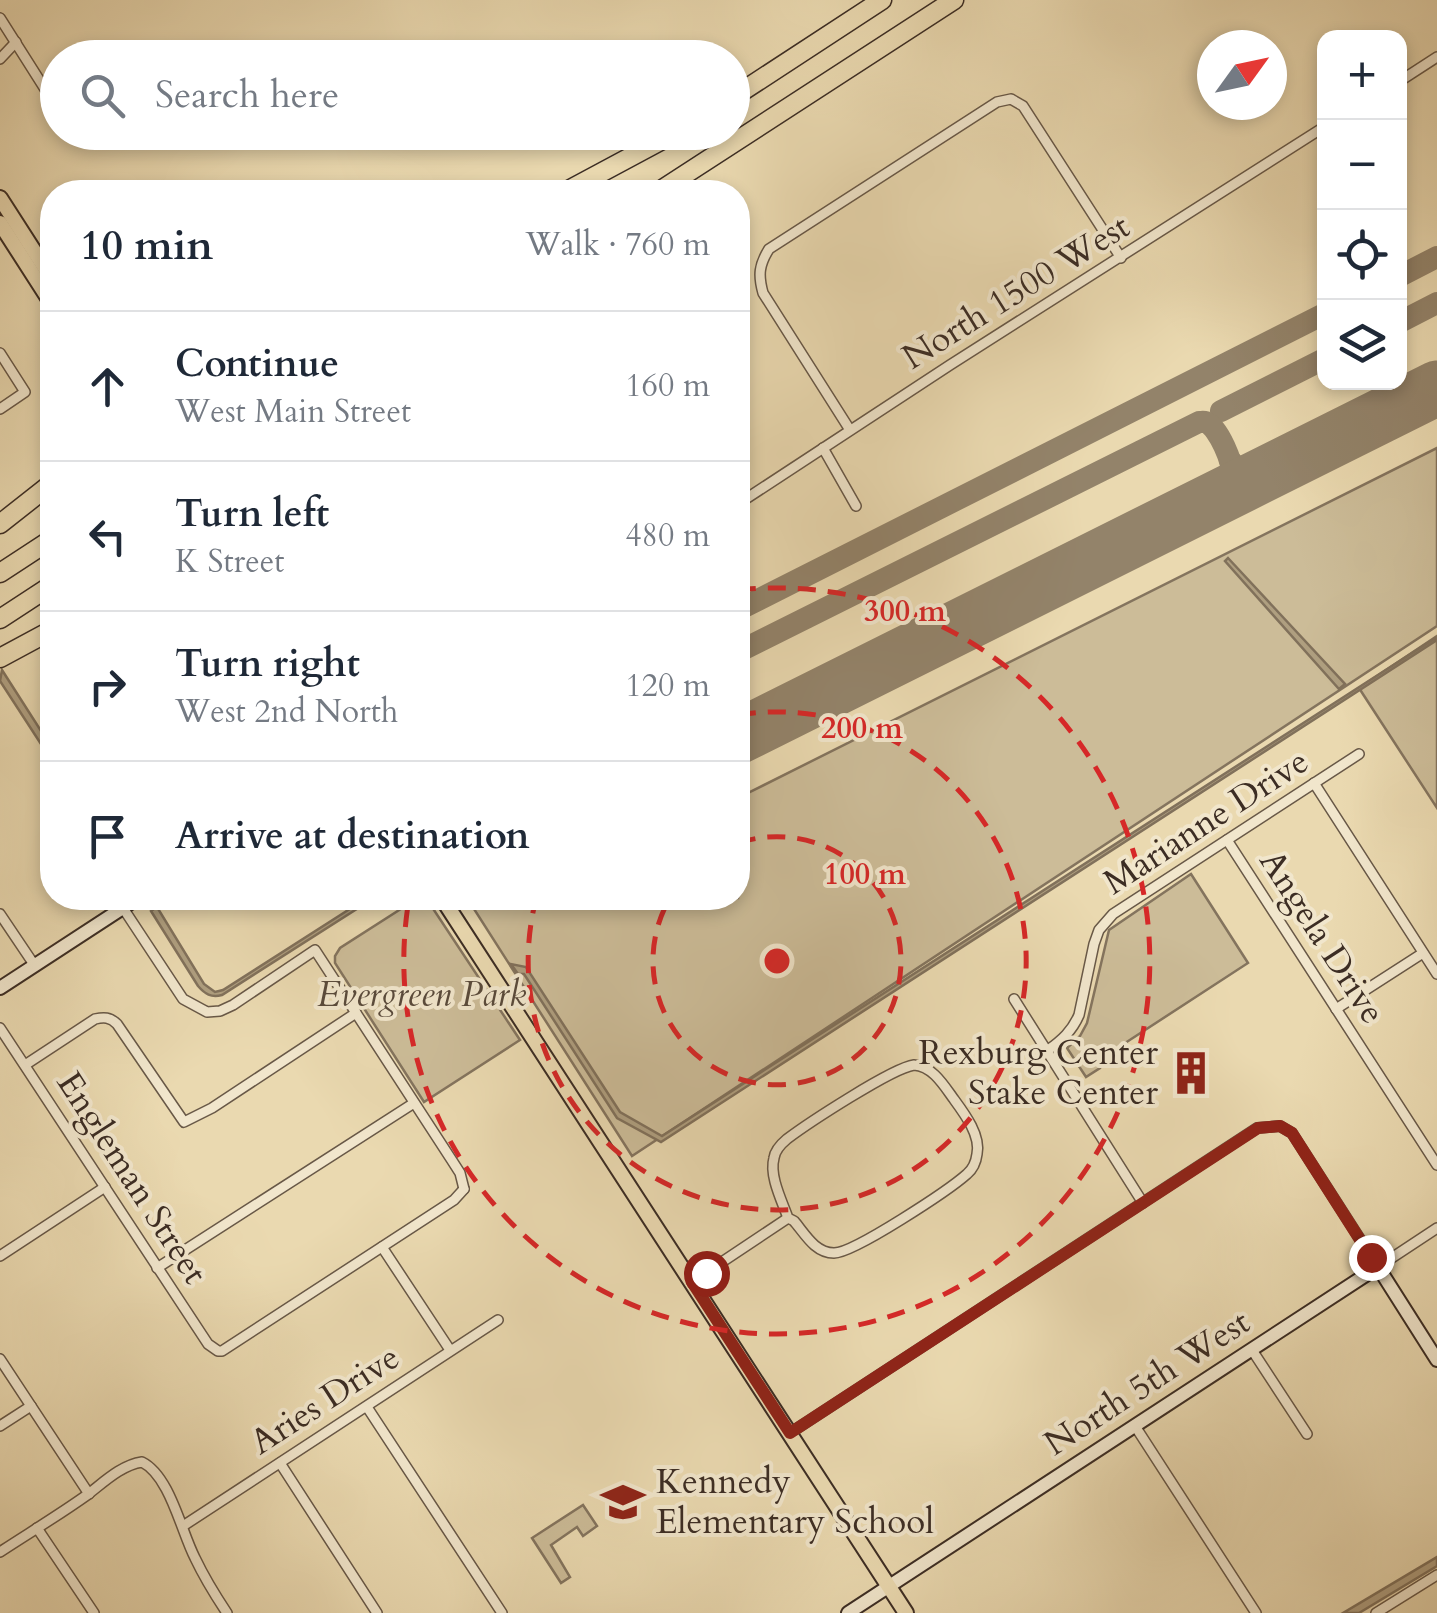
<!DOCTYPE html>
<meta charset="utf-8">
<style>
:root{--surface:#fff;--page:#f2f2f3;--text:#1f2937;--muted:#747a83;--line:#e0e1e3}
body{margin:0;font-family:Cardo,serif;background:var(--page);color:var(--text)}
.controls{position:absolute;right:30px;top:30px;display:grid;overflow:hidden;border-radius:20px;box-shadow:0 5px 15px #0003}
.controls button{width:90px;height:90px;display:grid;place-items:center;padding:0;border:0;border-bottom:2px solid var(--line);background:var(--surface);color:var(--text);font:50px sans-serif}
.compass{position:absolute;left:1197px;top:30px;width:90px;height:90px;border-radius:50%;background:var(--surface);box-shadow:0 5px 15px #0003;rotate:57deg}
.stop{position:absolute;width:30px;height:30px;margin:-22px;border:8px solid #8f2418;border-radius:50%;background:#fff}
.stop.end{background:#8f2418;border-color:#fff;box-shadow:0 2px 10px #0008}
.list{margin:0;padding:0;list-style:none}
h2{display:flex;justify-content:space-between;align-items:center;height:130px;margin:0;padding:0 40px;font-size:42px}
h2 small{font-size:32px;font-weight:400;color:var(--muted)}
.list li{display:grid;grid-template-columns:65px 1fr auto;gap:30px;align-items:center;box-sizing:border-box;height:150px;padding:0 40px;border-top:2px solid var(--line)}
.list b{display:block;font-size:38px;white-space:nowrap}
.list p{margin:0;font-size:32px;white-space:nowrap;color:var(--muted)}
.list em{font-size:32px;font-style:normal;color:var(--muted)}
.icon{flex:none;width:55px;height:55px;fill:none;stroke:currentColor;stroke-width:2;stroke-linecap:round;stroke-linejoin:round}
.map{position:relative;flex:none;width:1437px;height:1613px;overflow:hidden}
.search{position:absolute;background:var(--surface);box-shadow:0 5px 15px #0003;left:40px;top:40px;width:710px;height:110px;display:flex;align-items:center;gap:25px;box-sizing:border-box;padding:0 35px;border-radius:55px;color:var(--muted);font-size:38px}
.panel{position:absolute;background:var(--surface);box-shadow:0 5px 15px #0003;left:40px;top:180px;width:710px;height:730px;border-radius:40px}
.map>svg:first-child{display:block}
.green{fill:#ccbc98;stroke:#84745e;stroke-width:2.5}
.water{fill:#af9f80;stroke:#81715b;stroke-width:2.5}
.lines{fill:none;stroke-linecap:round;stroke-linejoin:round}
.taxiway{stroke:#93836a;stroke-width:22}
.runway{stroke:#93836a;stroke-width:55}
.street-casing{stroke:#685847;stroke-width:12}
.secondary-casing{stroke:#3c2d24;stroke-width:16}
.primary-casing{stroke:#3c2d24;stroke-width:18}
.highway-casing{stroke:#3c2d24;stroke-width:21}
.street{stroke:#f1e6cc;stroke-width:9}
.secondary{stroke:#f1e6cc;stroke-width:12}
.primary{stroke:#ead9b0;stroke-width:14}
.highway{stroke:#ead9b0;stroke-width:18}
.route{stroke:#8f2418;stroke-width:12}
.ring{fill:none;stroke:#d62828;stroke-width:5;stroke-dasharray:18 12}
.labels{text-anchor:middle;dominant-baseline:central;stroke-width:8;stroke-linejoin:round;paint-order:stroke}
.street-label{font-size:35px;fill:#3c2d24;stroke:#f1e6cc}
.park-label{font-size:35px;font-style:italic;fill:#594a3b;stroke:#f1e6cc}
.poi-label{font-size:35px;fill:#3c2d24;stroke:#f1e6cc;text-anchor:end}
.centre{fill:#d62828;stroke:#f1e6cc;stroke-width:5}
.ring-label{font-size:30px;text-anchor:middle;font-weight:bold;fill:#d62828;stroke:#f1e6cc;stroke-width:8;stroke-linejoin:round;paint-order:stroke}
</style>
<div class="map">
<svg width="1437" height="1613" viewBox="0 0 1437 1613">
<rect width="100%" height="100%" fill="#ead9b0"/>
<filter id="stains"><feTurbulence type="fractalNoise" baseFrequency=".002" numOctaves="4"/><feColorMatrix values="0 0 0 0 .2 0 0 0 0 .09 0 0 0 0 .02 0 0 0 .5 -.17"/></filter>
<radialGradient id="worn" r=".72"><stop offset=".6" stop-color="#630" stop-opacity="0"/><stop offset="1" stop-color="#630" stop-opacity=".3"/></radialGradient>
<g class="green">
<path d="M 1437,448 L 1437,626 L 632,1156 L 467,898 L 738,898 L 738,798 Z"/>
<path d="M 1437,636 L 1437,808 L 1359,688 Z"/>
<path d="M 1191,874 L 1248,963 L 1099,1060 L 1100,1068 L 1086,1077 L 1067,1048 L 1080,1036 L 1087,1023 L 1109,930 Z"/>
<path d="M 418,898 L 426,898 L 520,1040 L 424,1102 L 335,963 L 335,956 L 340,948 Z"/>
<path d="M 583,1505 L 597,1526 L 583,1536 L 577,1527 L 551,1545 L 570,1577 L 561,1583 L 532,1538 Z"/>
</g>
<g class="water">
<path d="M 1228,558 L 1345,684 L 1339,689 L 1225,561 Z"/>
<path d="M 1437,637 L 1437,640 L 661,1142 L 617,1118 L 524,974 L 518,974 L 511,964 L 526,967 L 620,1112 L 662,1136 Z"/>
<path d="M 2,670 L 52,748 L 52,761 L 0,681 Z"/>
<path d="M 367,898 L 374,898 L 222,995 C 211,998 205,994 198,986 L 151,911 L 157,907 L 204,984 L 215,992 L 223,990 Z"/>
<path d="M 1437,1557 L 1437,1566 L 1359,1613 L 1343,1613 Z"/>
</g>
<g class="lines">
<g class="taxiway">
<path d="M 1400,276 L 1437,257"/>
<path d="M 1400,322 L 1437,303"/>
<path d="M 1221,411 L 1324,359"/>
<path d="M 1230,460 C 1241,474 1253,476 1269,472"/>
<path d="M 738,610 L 1324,314"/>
<path d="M 738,652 L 1199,422 C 1202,422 1205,421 1207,423 C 1218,427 1234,464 1232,475 C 1231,485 1226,490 1220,497"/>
</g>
<path class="runway" d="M 738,737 L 1437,388"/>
<g class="street-casing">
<g id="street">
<path d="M 0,18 L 45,89"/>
<path d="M 0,59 L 16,42"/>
<path d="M 1400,81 L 1437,57"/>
<path d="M 0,353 L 25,392 L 0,409"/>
<path d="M 850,430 L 763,293 C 758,275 759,265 769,249 L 997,102 L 1011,99 L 1023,106 L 1121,258"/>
<path d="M 823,448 L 856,506"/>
<path d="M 738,504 L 950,365 L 1324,127"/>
<path d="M 1314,783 L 1437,974"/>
<path d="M 1227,840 L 1437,1165"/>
<path d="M 123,908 L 183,999 L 207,1012 L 220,1011 L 233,1005 L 315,950 L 451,1159 L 460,1173 L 464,1189"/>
<path d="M 0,914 L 35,966"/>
<path d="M 1014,999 L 1143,1203"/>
<path d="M 1336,1009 L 1423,953"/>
<path d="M 0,1028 L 208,1344 L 218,1351 L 222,1351 L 454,1200 L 464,1189"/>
<path d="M 1048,1050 C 1062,1040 1072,1031 1079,1015 L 1094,944 L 1099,930 L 1113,914 L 1359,754"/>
<path d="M 25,1065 L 95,1019 C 104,1017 110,1017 117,1024 L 184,1122 L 212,1108 L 356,1013"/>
<path d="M 914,1065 C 932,1066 943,1084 953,1098 C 964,1113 981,1135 977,1154 C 976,1162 973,1169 967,1174 C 949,1190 854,1253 834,1253 C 815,1253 805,1234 794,1221 L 788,1218 C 782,1201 769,1176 774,1158 C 775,1150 781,1144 787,1139 C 807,1124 892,1068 914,1065 Z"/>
<path d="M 382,1247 L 450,1350"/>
<path d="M 0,1256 L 105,1187"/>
<path d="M 157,1268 L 414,1103"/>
<path d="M 692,1282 L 788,1218"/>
<path d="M 1252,1350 L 1307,1434"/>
<path d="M 0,1359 L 89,1494"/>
<path d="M 367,1407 L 502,1613"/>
<path d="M 0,1426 L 31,1406"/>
<path d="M 1135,1426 L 1256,1613"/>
<path d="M 790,1433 L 1257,1128 L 1280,1126 L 1292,1133 L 1378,1267 L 1437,1228"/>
<path d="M 280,1463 L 377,1613"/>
<path d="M 183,1526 L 498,1320"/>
<path d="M 37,1528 L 94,1613"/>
<path d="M 0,1552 C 29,1533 59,1515 87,1495 C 103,1483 121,1465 142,1462 C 170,1476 181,1531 195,1558 C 204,1577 215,1595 227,1613"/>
<path d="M 1376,1613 L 1437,1575"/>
</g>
</g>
<g class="secondary-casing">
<g id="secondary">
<path d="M 0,988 L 138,898"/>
<path d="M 848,1613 L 1378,1267 L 1437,1360"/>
</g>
</g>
<g class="primary-casing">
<g id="primary">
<path d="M 0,198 L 52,279"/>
<path d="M 0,223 L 52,304"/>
<path d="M 442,898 L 906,1613"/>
</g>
</g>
<g class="highway-casing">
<g id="highway">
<path d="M 732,98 L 882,0"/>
<path d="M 565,192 L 677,132"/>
<path d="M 658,192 L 954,0"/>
<path d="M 0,524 L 52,483"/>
<path d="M 0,573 L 52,539"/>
<path d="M 0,619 L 52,585"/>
<path d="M 0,658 L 52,630"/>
</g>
</g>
<use href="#street" class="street"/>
<use href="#secondary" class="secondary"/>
<use href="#primary" class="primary"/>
<use href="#highway" class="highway"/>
</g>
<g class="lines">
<path class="route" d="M 706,1273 L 692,1282 L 790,1433 L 1258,1128 L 1280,1126 L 1292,1133 L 1371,1257"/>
</g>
<g class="ring">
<path d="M738 843A124 124 0 1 1 670 898"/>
<path d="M738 715A249 249 0 1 1 536 899"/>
<path d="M738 590A373 373 0 1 1 409 899"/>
</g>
<defs>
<g id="building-bare" transform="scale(3.45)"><path d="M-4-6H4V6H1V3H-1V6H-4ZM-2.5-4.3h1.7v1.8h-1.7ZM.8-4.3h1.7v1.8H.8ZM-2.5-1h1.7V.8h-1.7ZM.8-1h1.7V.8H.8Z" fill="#8f2418" stroke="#f1e6cc" stroke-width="2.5" paint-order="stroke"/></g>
<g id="school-bare" transform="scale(3.45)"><path d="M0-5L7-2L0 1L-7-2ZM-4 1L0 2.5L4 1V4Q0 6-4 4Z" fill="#8f2418" stroke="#f1e6cc" stroke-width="2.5" paint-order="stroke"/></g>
</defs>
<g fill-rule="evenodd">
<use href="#building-bare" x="1191" y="1073"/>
<use href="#school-bare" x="623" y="1502"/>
</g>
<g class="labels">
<g class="street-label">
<text transform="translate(1016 292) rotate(-32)">North 1500 West</text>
<text transform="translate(1206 822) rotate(-33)">Marianne Drive</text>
<text transform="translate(1322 937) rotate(57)">Angela Drive</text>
<text transform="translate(132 1178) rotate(57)">Engleman Street</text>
<text transform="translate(1147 1383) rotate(-33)">North 5th West</text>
<text transform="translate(325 1400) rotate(-33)">Aries Drive</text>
</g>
<g class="park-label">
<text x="422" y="995">Evergreen Park</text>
</g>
<g class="poi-label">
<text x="1158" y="1053">Rexburg Center<tspan x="1158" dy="40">Stake Center</tspan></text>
<text x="656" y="1482" text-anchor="start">Kennedy<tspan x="656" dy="40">Elementary School</tspan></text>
</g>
</g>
<circle cx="777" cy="961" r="15" class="centre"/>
<g class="ring-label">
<text x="905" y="621">300 m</text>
<text x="862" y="738">200 m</text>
<text x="865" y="884">100 m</text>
</g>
<rect width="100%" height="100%" filter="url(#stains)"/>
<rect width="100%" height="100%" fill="url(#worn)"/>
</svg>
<div class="controls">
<button>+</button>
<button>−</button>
<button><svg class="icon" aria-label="locate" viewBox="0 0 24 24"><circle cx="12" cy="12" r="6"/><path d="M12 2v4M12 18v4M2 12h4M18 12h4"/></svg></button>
<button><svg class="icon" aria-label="layers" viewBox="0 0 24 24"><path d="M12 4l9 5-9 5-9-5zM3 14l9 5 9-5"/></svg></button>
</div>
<svg class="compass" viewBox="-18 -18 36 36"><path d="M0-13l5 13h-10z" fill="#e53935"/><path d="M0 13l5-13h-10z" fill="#747a83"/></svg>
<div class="stop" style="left:706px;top:1273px"></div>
<div class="stop end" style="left:1371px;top:1257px"></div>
<div class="search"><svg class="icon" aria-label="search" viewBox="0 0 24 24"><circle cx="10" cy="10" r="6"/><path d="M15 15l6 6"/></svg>Search here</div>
<section class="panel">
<h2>10 min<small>Walk · 760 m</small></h2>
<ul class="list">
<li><svg class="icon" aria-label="ahead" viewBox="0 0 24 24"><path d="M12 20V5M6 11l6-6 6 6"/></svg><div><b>Continue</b><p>West Main Street</p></div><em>160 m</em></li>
<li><svg class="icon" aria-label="left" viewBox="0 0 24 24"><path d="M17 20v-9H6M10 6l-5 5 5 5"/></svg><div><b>Turn left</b><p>K Street</p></div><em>480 m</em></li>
<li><svg class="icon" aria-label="right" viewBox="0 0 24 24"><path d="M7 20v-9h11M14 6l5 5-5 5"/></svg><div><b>Turn right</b><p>West 2nd North</p></div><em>120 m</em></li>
<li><svg class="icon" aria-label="arrive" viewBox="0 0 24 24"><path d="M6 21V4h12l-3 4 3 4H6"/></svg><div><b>Arrive at destination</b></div></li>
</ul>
</section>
</div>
